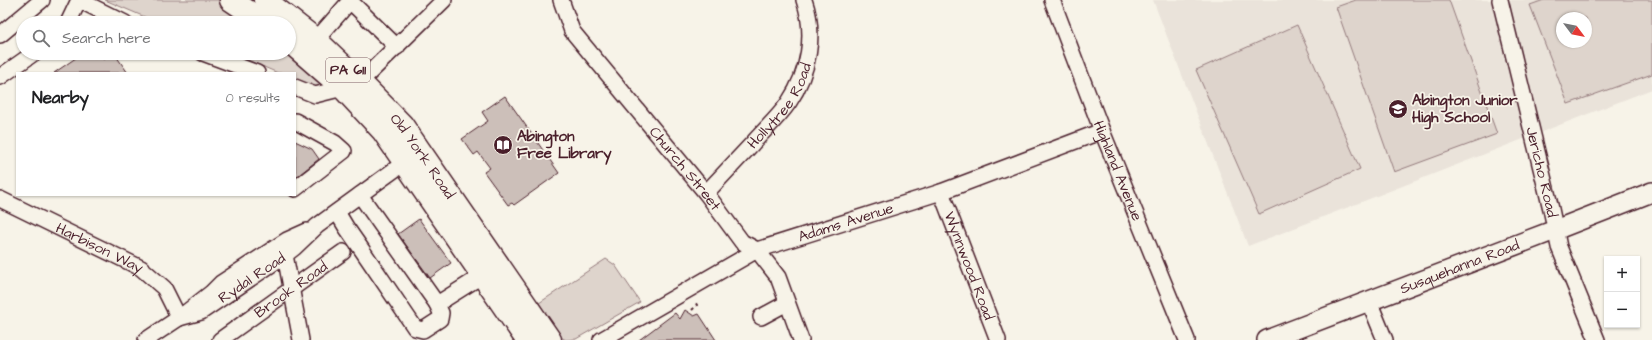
<!DOCTYPE html>
<meta charset="utf-8">
<style>
:root{--surface:#fff;--page:#f6f6f6;--text:#202124;--muted:#757577;--line:#e0e0e0}
body{margin:0;font-family:"Architects Daughter",sans-serif;background:var(--page);color:var(--text)}
.controls{position:absolute;right:12px;bottom:12px;display:grid;overflow:hidden;border-radius:0px;box-shadow:0 1px 3px #0004}
.controls button{width:36px;height:36px;display:grid;place-items:center;padding:0;border:0;border-bottom:1px solid var(--line);background:var(--surface);color:var(--text);font:20px sans-serif}
.compass{position:absolute;left:1556px;top:12px;width:36px;height:36px;border-radius:50%;background:var(--surface);box-shadow:0 1px 3px #0004;rotate:122deg}
.list{margin:0;padding:0;list-style:none}
h2{display:flex;justify-content:space-between;align-items:center;height:52px;margin:0;padding:0 16px;font-size:17px}
h2 small{font-size:13px;font-weight:400;color:var(--muted)}
.icon{flex:none;width:22px;height:22px;fill:none;stroke:currentColor;stroke-width:2;stroke-linecap:round;stroke-linejoin:round}
.map{position:relative;flex:none;width:1652px;height:340px;overflow:hidden}
.search{position:absolute;background:var(--surface);box-shadow:0 1px 3px #0004;left:16px;top:16px;width:280px;height:44px;display:flex;align-items:center;gap:10px;box-sizing:border-box;padding:0 14px;border-radius:22px;color:var(--muted);font-size:15px}
.panel{position:absolute;background:var(--surface);box-shadow:0 1px 3px #0004;left:16px;top:72px;width:280px;height:124px;border-radius:0px}
.map>svg:first-child{display:block}
.built{fill:#eae3da;fill-rule:evenodd}
.green{fill:#ded4cc;stroke:#947a7c;fill-rule:evenodd}
.building{fill:#ccbfb9;stroke:#4a1f2b}
.lines{fill:none;stroke-linecap:round;stroke-linejoin:round}
.minor-casing{stroke:#4a1f2b;stroke-width:18}
.major-casing{stroke:#4a1f2b;stroke-width:22}
.highway-casing{stroke:#4a1f2b;stroke-width:25}
.path{stroke:#4a1f2b;stroke-width:2;stroke-dasharray:3 3;stroke-linecap:butt}
.minor{stroke:#f7f3e8;stroke-width:15}
.major{stroke:#f7f3e8;stroke-width:19}
.highway{stroke:#f7f3e8;stroke-width:22}
.labels{text-anchor:middle;dominant-baseline:central;stroke-width:3.5;stroke-linejoin:round;paint-order:stroke}
.shield{fill:#f7f3e8;stroke:#7e5f64;stroke-width:1}
.shield-label{font-size:14px;font-weight:bold;fill:#4a1f2b}
.poi-label{font-size:15px;font-weight:bold;fill:#4a1f2b;stroke:#f7f3e8;text-anchor:start}
.street-label{font-size:15px;fill:#4a1f2b;stroke:#f7f3e8}
</style>
<div class="map">
<svg width="1652" height="340" viewBox="0 0 1652 340">
<rect width="100%" height="100%" fill="#f7f3e8"/>
<filter id="ink" filterUnits="userSpaceOnUse"><feTurbulence type="fractalNoise" baseFrequency=".025" numOctaves="2"/><feDisplacementMap in="SourceGraphic" scale="8" xChannelSelector="R" yChannelSelector="G"/><feConvolveMatrix kernelMatrix="1 2 1 2 8 2 1 2 1" color-interpolation-filters="sRGB"/></filter>
<g filter="url(#ink)">
<path class="built" d="M 1153,0 L 1652,0 L 1652,89 L 1248,246 ZM 1562,18 L 1586,18 L 1586,42 L 1562,42 Z"/>
<g class="green">
<path d="M 105,0 L 220,0 L 256,23 L 159,23 Z"/>
<path d="M 1356,0 L 1449,0 L 1497,134 L 1394,172 L 1336,7 Z"/>
<path d="M 1544,0 L 1652,0 L 1652,74 L 1568,104 L 1530,5 ZM 1562,18 L 1586,18 L 1586,42 L 1562,42 Z"/>
<path d="M 1297,25 L 1360,169 L 1259,214 L 1196,70 Z"/>
<path d="M 231,53 L 289,53 L 323,82 L 320,86 L 313,88 L 295,80 L 295,73 L 278,73 Z"/>
<path d="M 606,259 L 615,265 L 640,302 L 576,339 L 566,340 L 561,337 L 539,303 Z"/>
</g>
<g class="building">
<path d="M 83,53 L 91,53 L 94,58 L 100,53 L 104,59 L 114,53 L 128,73 L 54,73 Z"/>
<path d="M 505,96 L 559,173 L 514,205 L 512,203 L 508,205 L 484,172 L 490,168 L 478,152 L 474,155 L 462,139 L 488,121 L 482,112 Z"/>
<path d="M 295,141 L 312,149 L 319,159 L 295,178 Z"/>
<path d="M 419,219 L 451,263 L 430,278 L 398,234 Z"/>
<path d="M 685,310 L 694,316 L 699,314 L 716,340 L 639,340 L 675,313 L 680,319 Z"/>
</g>
<g class="lines">
<g class="minor-casing">
<g id="minor">
<path id="s1" d="M 561,0 L 572,31 L 706,193 L 742,242 L 757,250 L 778,277 L 801,340"/>
<path id="s2" d="M 1052,0 L 1102,131 L 1187,340"/>
<path id="s3" d="M 1500,0 L 1551,209 L 1559,247 L 1597,340"/>
<path d="M 68,23 L 79,0 L 125,23"/>
<path d="M 0,35 L 42,0"/>
<path d="M 316,40 L 350,1 L 397,47"/>
<path d="M 203,53 L 257,73"/>
<path d="M 0,77 L 34,53"/>
<path d="M 360,82 L 444,0"/>
<path d="M 295,87 L 315,95 L 343,88"/>
<path d="M 295,121 L 335,143 L 344,151 L 295,189"/>
<path id="s4" d="M 941,192 L 998,340"/>
<path id="s5" d="M 706,193 C 721,177 737,160 752,144 C 764,130 779,117 789,102 C 809,72 816,34 804,0"/>
<path id="s6" d="M 0,199 L 141,268 L 164,288 L 179,318"/>
<path d="M 337,212 L 346,227 L 360,247 L 415,328 L 423,330 L 440,319 L 441,313 L 437,304 L 360,195"/>
<path d="M 285,255 L 301,340"/>
<path d="M 1369,301 L 1385,340"/>
<path d="M 437,304 L 483,275"/>
<path d="M 761,317 L 787,303"/>
<path id="s7" d="M 179,318 L 201,312 L 285,255 L 294,248 L 317,226 L 412,157"/>
<path d="M 146,340 L 179,318 L 211,293 L 221,283 L 287,240 L 307,231"/>
<path id="s8" d="M 220,340 L 343,252"/>
<path id="s9" d="M 601,340 L 757,250 L 941,192 L 1102,131"/>
</g>
</g>
<g class="major-casing">
<g id="major">
<path id="s10" d="M 1267,340 L 1555,230 L 1652,192"/>
</g>
</g>
<g class="highway-casing">
<g id="highway">
<path d="M 231,0 L 265,23"/>
<path id="s11" d="M 265,0 L 316,40 L 360,82 L 402,125 L 550,340"/>
<path d="M 289,41 L 343,88 L 383,131 L 527,340"/>
</g>
</g>
<path class="path" d="M 692,310 L 697,305 L 695,302"/>
<use href="#minor" class="minor"/>
<use href="#major" class="major"/>
<use href="#highway" class="highway"/>
</g>
</g>
<defs>
<g id="school-disc" transform="scale(1)"><circle r="9.5" fill="#4a1f2b" stroke="#f7f3e8"/><path d="M0-5L7-2L0 1L-7-2ZM-4 1L0 2.5L4 1V4Q0 6-4 4Z" fill="#fff"/></g>
<g id="library-disc" transform="scale(1)"><circle r="9.5" fill="#4a1f2b" stroke="#f7f3e8"/><path d="M-6-4Q-3-5.5-.7-3.5V5Q-3 3-6 4ZM6-4Q3-5.5 .7-3.5V5Q3 3 6 4Z" fill="#fff"/></g>
</defs>
<g fill-rule="evenodd">
<use href="#school-disc" x="1398" y="109"/>
<use href="#library-disc" x="503" y="145"/>
</g>
<g class="labels">
<rect class="shield" x="326" y="58" width="44" height="24" rx="3"/>
<g class="shield-label">
<text x="348" y="70">PA 611</text>
</g>
<g class="poi-label">
<text x="1412" y="100">Abington Junior<tspan x="1412" dy="17">High School</tspan></text>
<text x="517" y="136">Abington<tspan x="517" dy="17">Free Library</tspan></text>
</g>
<g class="street-label">
<text stroke="none"><textPath href="#s5" startOffset="115">Hollytree Road</textPath></text>
<text stroke="none"><textPath href="#s11" startOffset="223">Old York Road</textPath></text>
<text stroke="none"><textPath href="#s1" startOffset="211">Church Street</textPath></text>
<text stroke="none"><textPath href="#s2" startOffset="183">Highland Avenue</textPath></text>
<text stroke="none"><textPath href="#s3" startOffset="177">Jericho Road</textPath></text>
<text stroke="none"><textPath href="#s9" startOffset="273">Adams Avenue</textPath></text>
<text stroke="none"><textPath href="#s6" startOffset="111">Harbison Way</textPath></text>
<text stroke="none"><textPath href="#s4" startOffset="79">Wynnwood Road</textPath></text>
<text stroke="none"><textPath href="#s10" startOffset="206">Susquehanna Road</textPath></text>
<text stroke="none"><textPath href="#s7" startOffset="84">Rydal Road</textPath></text>
<text stroke="none"><textPath href="#s8" startOffset="87">Brook Road</textPath></text>
</g>
</g>
</svg>
<div class="controls">
<button>+</button>
<button>−</button>
</div>
<svg class="compass" viewBox="-18 -18 36 36"><path d="M0-13l5 13h-10z" fill="#e53935"/><path d="M0 13l5-13h-10z" fill="#757577"/></svg>
<div class="search"><svg class="icon" aria-label="search" viewBox="0 0 24 24"><circle cx="10" cy="10" r="6"/><path d="M15 15l6 6"/></svg>Search here</div>
<section class="panel">
<h2>Nearby<small>0 results</small></h2>
<ul class="list">
</ul>
</section>
</div>
